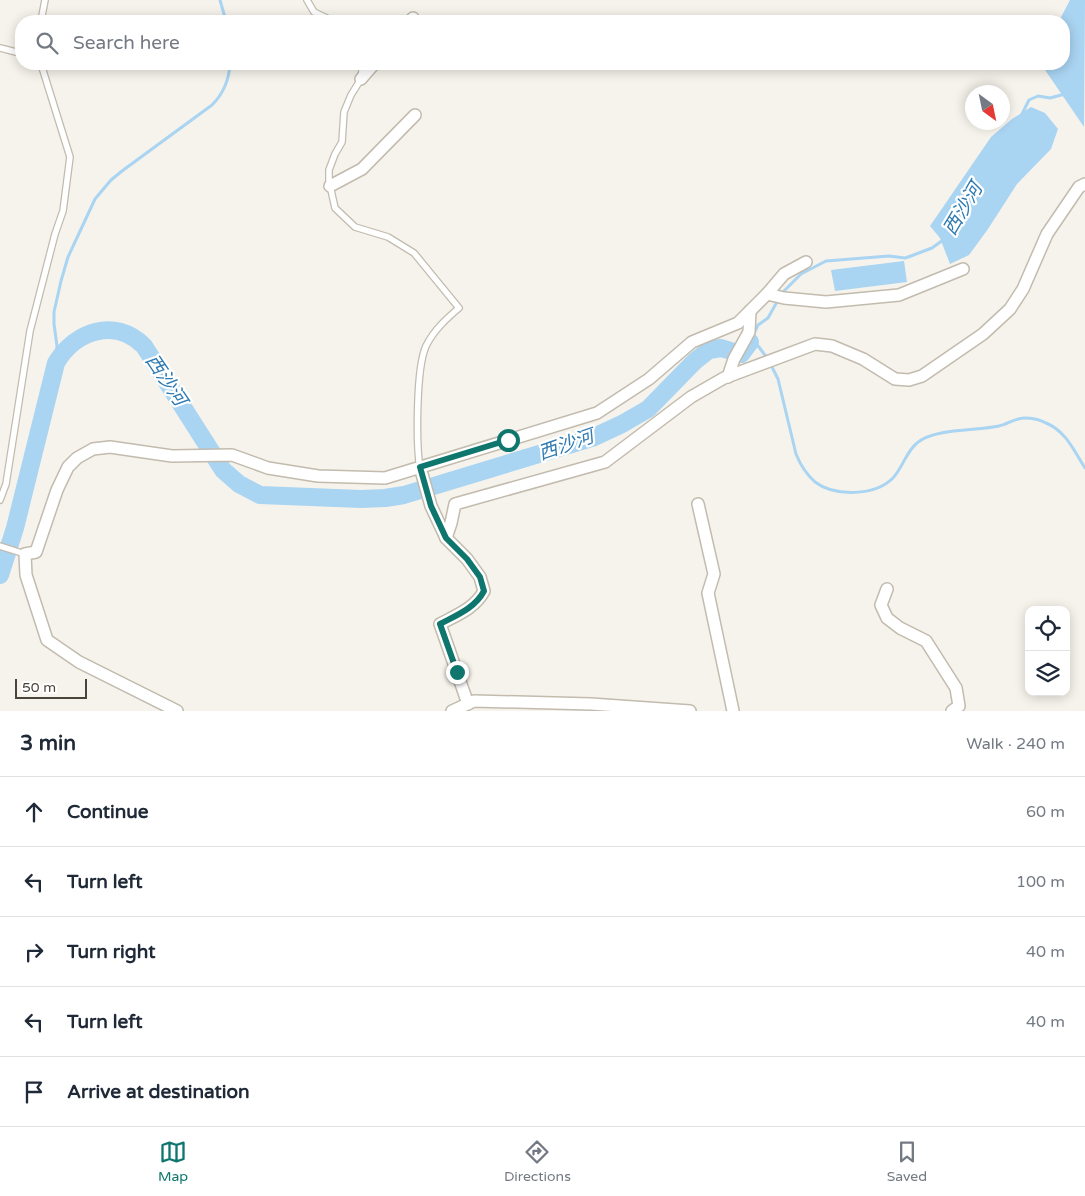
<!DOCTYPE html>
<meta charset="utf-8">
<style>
:root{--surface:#fff;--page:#f6f6f7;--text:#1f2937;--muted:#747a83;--line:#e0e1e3;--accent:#0f766e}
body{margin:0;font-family:"Varela Round","Noto Sans SC",sans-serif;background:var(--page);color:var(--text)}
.controls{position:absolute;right:15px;bottom:15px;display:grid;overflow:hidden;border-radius:10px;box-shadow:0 2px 12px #0003}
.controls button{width:45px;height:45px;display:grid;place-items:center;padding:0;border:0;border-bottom:1px solid var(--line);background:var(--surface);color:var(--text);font:25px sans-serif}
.compass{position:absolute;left:965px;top:85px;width:45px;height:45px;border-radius:50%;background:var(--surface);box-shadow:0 2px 12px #0003;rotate:147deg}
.scale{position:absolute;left:15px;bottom:12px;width:72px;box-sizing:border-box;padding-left:5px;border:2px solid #4b4439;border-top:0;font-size:14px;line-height:18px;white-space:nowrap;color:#4b4439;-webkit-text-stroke:4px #fff;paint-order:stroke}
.stop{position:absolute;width:15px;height:15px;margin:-11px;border:4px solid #0f766e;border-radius:50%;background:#fff}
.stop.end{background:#0f766e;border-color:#fff;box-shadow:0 1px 5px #0008}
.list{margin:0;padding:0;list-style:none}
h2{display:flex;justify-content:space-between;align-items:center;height:65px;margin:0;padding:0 20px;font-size:21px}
h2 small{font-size:16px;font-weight:400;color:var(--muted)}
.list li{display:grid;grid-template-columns:32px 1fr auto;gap:15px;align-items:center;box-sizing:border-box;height:70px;padding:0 20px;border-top:1px solid var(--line)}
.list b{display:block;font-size:19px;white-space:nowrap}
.list em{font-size:16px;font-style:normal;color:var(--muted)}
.icon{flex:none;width:28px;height:28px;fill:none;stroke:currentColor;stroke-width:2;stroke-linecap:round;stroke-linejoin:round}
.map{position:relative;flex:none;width:1085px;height:711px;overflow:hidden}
.search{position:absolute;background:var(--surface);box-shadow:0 2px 12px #0003;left:15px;right:15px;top:15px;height:55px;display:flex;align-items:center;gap:12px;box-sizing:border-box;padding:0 18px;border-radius:20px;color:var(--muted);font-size:19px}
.sheet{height:415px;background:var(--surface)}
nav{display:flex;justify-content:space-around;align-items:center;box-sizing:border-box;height:70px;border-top:1px solid var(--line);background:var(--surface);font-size:14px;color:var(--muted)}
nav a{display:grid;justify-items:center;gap:2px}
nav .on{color:var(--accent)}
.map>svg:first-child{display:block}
.water{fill:#a9d4f2}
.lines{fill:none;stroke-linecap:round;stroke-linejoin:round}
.stream{stroke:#a9d4f2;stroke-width:3}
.river{stroke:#a9d4f2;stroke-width:18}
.service-casing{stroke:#c2bbae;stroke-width:8}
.minor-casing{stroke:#c2bbae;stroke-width:14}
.service{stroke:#fff;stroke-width:5.5}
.minor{stroke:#fff;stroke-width:11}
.route{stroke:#0f766e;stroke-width:6}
.labels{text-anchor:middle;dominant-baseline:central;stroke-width:4.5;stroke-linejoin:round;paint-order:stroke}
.water-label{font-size:19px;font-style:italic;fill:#2e7ab2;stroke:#fff}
</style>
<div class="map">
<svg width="1085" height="711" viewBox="0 0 1085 711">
<rect width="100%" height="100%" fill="#f6f3ec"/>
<g class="water">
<path d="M 1070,0 L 1085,0 L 1084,127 L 1041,64 L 1064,64 L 1064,21 L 1059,21 Z"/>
<path d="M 1031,107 L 1045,113 L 1058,129 L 1051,149 L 1017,184 L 988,229 L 969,255 L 950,264 L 940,238 L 930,226 L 991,137 L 1012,119 Z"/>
<path d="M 904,261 L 907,282 L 835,291 L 831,270 Z"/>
</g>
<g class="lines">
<g class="stream">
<path d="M 220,0 L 226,21"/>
<path d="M 1021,116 L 1029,100 L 1038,96 L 1050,98 L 1065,94"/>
<path d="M 781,294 L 801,274 L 826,261 L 889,256 L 905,258 L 911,256 L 932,248 L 943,240"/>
<path d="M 767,358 L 759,347 L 751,340 L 758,325 L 768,318 L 778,300"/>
<path d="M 56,363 L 57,346 L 54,324 L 54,312 L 61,281 L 68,257 L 95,199 L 111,180 L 122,171 L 212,105 C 224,93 229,80 230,64"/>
<path d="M 770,363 L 778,379 L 796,454 C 800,464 806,474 815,482 C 835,497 875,496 893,478 C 903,467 906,452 917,443 C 934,428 977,431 999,426 C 1008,424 1015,418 1024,418 C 1032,418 1039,419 1046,423 C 1066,431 1074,451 1085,468"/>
</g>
<path class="river" d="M 0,575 L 15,528 L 56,363 C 75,331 115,317 144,346 L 223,470 L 239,484 L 260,495 L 361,499 L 385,498 L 404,495 L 592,438 L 622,424 L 648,409 L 695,361 L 709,350 L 721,348 L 741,354 L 750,342"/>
<g class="service-casing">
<g id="service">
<path d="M 307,0 L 314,12 L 333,21"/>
<path d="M 41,21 L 45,0"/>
<path d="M 0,48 L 16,52 L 21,51"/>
<path d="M 361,64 L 362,71 L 361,79 L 351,95 L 344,112 L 342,142 L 335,154 L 329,170 L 329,181 L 335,208 L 355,227 L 388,237 L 414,253 L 459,308 C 446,319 434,330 426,346 C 416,368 416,444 420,469"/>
<path d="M 0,500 L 6,484 L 30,331 L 55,234 L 63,211 L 70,157 L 41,64"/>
<path d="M 0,546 L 25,554"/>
</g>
</g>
<g class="minor-casing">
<g id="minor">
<path d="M 410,21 L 413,18"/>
<path d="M 361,79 L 374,64"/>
<path d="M 330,186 L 362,169 L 415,115"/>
<path d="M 767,294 L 784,298 L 826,302 L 899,295 L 963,269"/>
<path d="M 728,377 L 734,359 L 749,332 L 750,311"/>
<path d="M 422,474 L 431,506 L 446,538 L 467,559 L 480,577 L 484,591 C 475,608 457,615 440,624 L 468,704"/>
<path d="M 698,504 L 714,574 L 708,593 L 733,711"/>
<path d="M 446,538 L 451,523 L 455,504 L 605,462 L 691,397 L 724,378 L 815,344 L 832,346 L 863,359 L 895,379 L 909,380 L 922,376 L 983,334 L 1010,309 L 1023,289 L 1047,234 L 1079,187 L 1085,184"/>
<path d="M 887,589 L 881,605 L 887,618 L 900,628 L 926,641 L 956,688 L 959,706 L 952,711"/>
<path d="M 177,711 L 79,662 L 47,640 L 26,575 L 25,554 L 36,552 L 57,490 L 68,467 L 77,458 L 93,449 L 110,447 L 172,456 L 232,455 L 268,468 L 318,476 L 385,478 L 597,413 L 649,379 L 692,342 L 738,323 L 767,294 L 784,274 L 806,262"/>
<path d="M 452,711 L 474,701 L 591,704 L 690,711"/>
</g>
</g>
<use href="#service" class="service"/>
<use href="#minor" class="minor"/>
</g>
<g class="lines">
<path class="route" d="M 457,672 L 440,624 C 457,615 475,608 484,591 L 480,577 L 467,559 L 446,538 L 431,506 L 420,467 L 508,440"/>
</g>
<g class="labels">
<g class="water-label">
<text transform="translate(963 209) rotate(-59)">西沙河</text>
<text transform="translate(166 380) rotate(56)">西沙河</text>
<text transform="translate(566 445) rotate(-19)">西沙河</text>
</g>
</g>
</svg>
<div class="controls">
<button><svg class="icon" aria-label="locate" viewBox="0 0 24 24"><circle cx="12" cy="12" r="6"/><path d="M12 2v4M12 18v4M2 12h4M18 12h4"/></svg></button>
<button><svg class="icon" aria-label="layers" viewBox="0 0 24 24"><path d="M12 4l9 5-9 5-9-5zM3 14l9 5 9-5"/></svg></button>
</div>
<svg class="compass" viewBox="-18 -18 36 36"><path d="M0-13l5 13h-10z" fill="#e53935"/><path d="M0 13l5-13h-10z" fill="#747a83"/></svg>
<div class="scale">50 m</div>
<div class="stop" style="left:508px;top:440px"></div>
<div class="stop end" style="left:457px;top:672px"></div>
<div class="search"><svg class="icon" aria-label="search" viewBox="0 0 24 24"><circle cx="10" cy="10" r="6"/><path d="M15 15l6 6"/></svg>Search here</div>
</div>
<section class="sheet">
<h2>3 min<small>Walk · 240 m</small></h2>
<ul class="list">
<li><svg class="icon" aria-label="ahead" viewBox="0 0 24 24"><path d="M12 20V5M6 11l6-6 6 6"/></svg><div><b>Continue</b></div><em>60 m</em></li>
<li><svg class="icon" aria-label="left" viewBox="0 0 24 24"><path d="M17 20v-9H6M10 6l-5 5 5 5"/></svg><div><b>Turn left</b></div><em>100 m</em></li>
<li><svg class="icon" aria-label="right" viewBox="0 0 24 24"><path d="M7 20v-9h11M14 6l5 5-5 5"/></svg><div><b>Turn right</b></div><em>40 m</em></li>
<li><svg class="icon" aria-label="left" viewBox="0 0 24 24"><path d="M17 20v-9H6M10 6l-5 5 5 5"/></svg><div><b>Turn left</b></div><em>40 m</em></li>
<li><svg class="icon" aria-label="arrive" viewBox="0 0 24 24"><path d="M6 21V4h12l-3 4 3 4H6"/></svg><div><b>Arrive at destination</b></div></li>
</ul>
</section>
<nav>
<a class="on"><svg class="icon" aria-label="map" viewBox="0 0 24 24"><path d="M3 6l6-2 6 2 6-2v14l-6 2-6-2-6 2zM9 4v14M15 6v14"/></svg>Map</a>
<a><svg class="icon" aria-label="directions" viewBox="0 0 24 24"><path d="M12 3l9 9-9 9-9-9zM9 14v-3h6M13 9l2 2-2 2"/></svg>Directions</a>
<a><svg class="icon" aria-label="saved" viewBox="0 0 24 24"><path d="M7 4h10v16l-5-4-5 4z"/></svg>Saved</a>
</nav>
